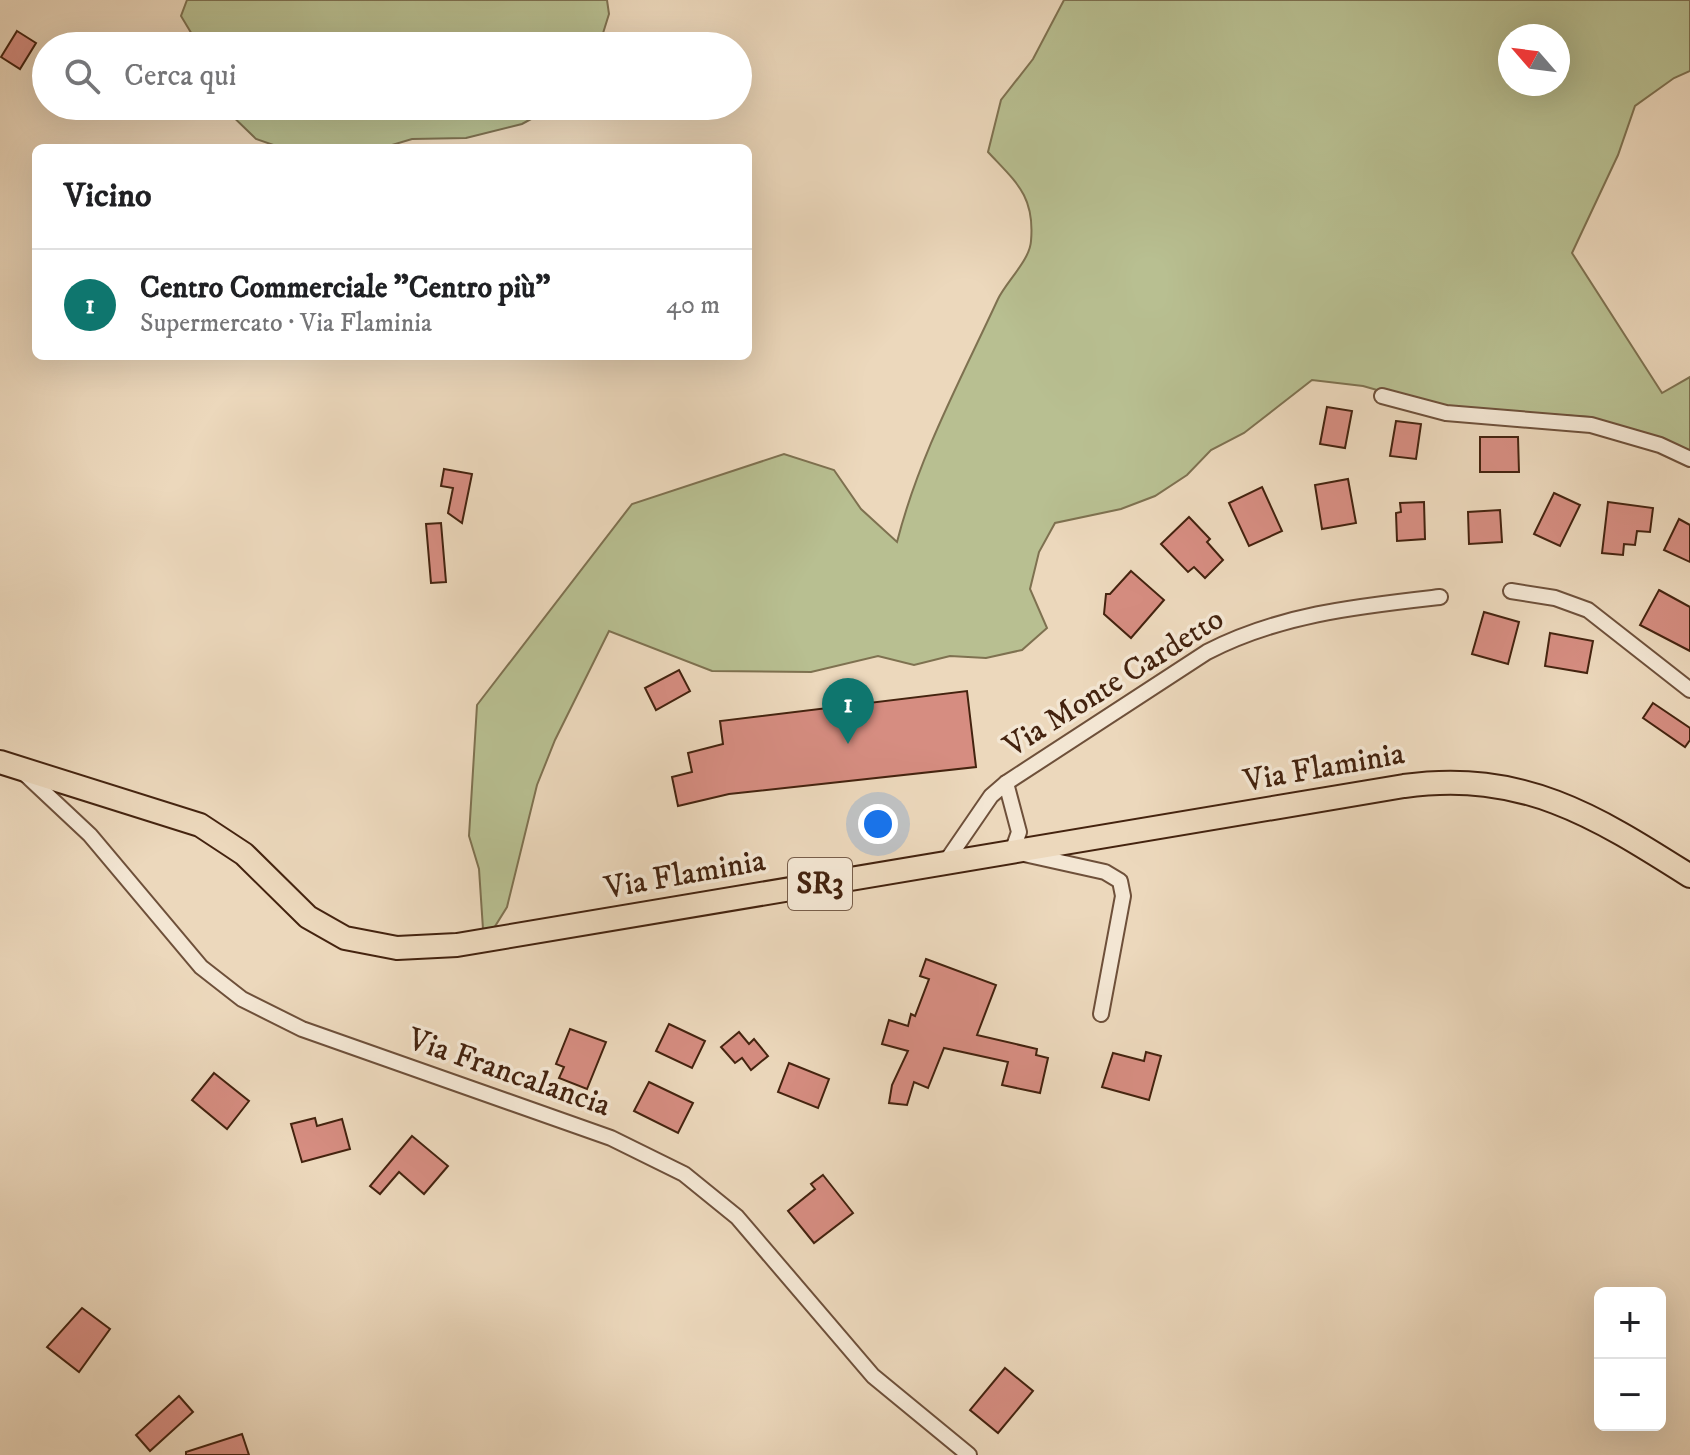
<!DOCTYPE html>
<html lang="it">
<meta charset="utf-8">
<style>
:root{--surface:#fff;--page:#f2f2f2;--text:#202124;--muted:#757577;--line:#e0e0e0;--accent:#0f766e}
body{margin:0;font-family:"IM FELL DW Pica",serif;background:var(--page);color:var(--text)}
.controls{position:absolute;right:24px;bottom:24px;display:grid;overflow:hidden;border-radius:12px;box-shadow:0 8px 32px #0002}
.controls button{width:72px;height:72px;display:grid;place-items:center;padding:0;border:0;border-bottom:2px solid var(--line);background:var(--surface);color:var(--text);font:40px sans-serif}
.compass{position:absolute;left:1498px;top:24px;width:72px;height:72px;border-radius:50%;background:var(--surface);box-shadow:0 8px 32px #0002;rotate:298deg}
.you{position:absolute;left:878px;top:824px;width:28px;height:28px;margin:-20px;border:6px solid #fff;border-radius:50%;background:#1a73e8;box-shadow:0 0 0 12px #1a73e833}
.badge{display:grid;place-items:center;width:52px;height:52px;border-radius:50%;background:var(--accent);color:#fff;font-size:26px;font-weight:700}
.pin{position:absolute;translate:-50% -66px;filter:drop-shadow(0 2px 4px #0008)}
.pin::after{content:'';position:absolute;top:42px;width:28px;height:24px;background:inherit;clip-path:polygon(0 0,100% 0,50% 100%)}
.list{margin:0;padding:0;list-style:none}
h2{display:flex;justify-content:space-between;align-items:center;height:104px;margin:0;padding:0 32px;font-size:34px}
h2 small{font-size:26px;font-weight:400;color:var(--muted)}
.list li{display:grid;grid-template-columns:52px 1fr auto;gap:24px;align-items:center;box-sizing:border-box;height:112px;padding:0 32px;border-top:2px solid var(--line)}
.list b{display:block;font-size:30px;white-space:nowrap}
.list p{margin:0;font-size:26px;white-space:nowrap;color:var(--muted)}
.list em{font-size:26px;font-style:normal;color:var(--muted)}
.icon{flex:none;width:44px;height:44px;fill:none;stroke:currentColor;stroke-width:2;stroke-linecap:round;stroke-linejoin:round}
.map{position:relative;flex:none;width:1690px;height:1455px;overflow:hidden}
.search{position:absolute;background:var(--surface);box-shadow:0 8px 32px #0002;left:32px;top:32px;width:720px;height:88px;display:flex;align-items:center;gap:20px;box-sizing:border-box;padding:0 28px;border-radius:44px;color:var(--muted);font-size:30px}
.panel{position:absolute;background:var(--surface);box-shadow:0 8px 32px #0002;left:32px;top:144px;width:720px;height:216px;border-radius:12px}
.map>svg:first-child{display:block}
.green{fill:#b8bf91;stroke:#7e7150;stroke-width:2;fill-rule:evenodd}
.building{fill:#d68d81;stroke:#44230f;stroke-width:2}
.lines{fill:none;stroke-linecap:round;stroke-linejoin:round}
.minor-casing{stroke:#6e503a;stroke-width:18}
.primary-casing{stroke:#44230f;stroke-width:26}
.minor{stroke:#f3e6d3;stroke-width:14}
.primary{stroke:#ecd8bc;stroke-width:22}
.labels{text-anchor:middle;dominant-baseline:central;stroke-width:7;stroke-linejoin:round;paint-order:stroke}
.shield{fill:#f3e6d3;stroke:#785e4a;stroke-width:2}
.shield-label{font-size:30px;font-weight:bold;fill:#44230f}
.street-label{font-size:32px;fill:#44230f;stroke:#f3e6d3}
</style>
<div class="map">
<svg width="1690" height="1455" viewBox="0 0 1690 1455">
<rect width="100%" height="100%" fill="#ecd8bc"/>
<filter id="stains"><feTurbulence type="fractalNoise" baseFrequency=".0025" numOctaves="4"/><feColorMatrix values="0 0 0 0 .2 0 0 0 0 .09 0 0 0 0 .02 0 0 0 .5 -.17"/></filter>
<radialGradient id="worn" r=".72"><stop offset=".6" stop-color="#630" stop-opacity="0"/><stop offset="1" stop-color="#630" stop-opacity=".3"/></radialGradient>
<g class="green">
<path d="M 187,0 L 607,0 L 609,14 L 599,46 L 199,46 L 181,16 Z"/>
<path d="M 1064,0 L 1690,0 L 1690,71 L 1674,78 L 1635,106 L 1618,155 L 1572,253 L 1662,393 L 1690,377 L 1690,452 L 1590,417 L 1437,407 L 1363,386 L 1312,380 L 1244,433 L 1211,450 L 1187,475 L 1155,496 L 1121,509 L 1055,523 L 1039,552 L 1030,589 L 1047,628 L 1022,650 L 986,658 L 950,656 L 914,665 L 878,656 L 811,672 L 712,671 L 609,631 L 555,740 L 537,785 L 507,907 L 484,944 L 479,869 L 469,836 L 477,705 L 632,504 L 784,454 L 834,470 L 861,509 L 897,542 C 919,456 961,379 998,299 C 1006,282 1030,260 1031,241 C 1035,196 1016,182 988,152 L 1001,100 L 1033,59 ZM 1510,36 L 1558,36 L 1558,84 L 1510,84 Z"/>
<path d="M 222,106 L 555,106 L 522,124 L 466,138 L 412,139 L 382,148 L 282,148 L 256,139 Z"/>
</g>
<g class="building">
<path d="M 17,31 L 36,43 L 20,69 L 1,57 Z"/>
<path d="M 1327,407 L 1352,411 L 1345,448 L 1320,444 Z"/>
<path d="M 1396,421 L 1421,424 L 1416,459 L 1390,456 Z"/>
<path d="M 1480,437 L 1518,437 L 1519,472 L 1480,472 Z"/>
<path d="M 444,469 L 472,474 L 462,523 L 448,513 L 453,488 L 441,486 Z"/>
<path d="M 1348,479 L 1356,523 L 1322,529 L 1315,485 Z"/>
<path d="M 1262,487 L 1282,531 L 1249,546 L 1229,503 Z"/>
<path d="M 1554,493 L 1580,505 L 1560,546 L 1534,534 Z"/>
<path d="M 1424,502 L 1425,539 L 1397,541 L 1396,513 L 1401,512 L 1400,503 Z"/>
<path d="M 1608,502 L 1653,508 L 1650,532 L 1637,531 L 1635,545 L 1624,544 L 1623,555 L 1602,553 Z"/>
<path d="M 1500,510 L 1502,542 L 1469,544 L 1468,512 Z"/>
<path d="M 1189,517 L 1210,539 L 1207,542 L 1223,560 L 1205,578 L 1194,567 L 1188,572 L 1161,544 Z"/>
<path d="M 1679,519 L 1690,525 L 1690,562 L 1664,550 Z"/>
<path d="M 441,523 L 446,582 L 431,583 L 426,524 Z"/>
<path d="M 1131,571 L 1164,600 L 1131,638 L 1104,614 L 1106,594 L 1110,594 Z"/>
<path d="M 1659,590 L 1690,607 L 1690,651 L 1640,625 Z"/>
<path d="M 1484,612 L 1519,622 L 1508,664 L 1472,654 Z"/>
<path d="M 1550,633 L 1593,641 L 1587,673 L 1545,666 Z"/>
<path d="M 679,670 L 690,691 L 656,710 L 645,688 Z"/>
<path d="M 967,691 L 976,767 L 729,794 L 678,806 L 672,777 L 692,772 L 688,753 L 723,744 L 720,721 Z"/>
<path d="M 1653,703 L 1690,728 L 1690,740 L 1685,747 L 1643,718 Z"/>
<path d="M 926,959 L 996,985 L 977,1035 L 1037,1049 L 1036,1055 L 1048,1058 L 1040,1093 L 1002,1085 L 1008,1062 L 944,1048 L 928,1088 L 914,1082 L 907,1105 L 889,1103 L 892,1085 L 908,1051 L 882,1044 L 889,1020 L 908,1026 L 911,1014 L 915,1016 L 929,979 L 920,976 Z"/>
<path d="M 669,1024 L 705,1041 L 692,1068 L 656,1051 Z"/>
<path d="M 570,1029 L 606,1042 L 587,1089 L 559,1078 L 564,1067 L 556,1064 Z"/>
<path d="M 739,1032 L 749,1044 L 754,1039 L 768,1056 L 751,1070 L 742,1058 L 735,1063 L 721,1047 Z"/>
<path d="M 1146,1052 L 1161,1056 L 1149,1100 L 1102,1087 L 1113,1053 L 1144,1061 Z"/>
<path d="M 789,1063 L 829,1079 L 818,1108 L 778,1092 Z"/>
<path d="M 214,1073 L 249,1101 L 227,1129 L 192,1100 Z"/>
<path d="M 649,1082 L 693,1103 L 678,1133 L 634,1111 Z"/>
<path d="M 315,1118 L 317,1126 L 342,1119 L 350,1149 L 302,1162 L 291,1124 Z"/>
<path d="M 412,1136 L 448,1166 L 424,1194 L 399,1172 L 380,1194 L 370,1186 Z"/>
<path d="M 823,1175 L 853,1213 L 814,1243 L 788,1211 L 815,1189 L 811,1184 Z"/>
<path d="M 82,1308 L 110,1329 L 79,1372 L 47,1347 Z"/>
<path d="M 1005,1368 L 1033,1391 L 998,1433 L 970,1410 Z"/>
<path d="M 179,1396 L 193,1412 L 150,1451 L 136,1435 Z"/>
<path d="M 242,1434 L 249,1455 L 186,1455 L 186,1452 Z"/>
</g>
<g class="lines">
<g class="minor-casing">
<g id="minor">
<path d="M 1382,396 L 1446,413 L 1591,425 L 1660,445 L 1690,459"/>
<path d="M 1511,591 L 1555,598 L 1588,610 L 1690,690"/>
<path d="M 26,775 L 90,835 L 201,967 L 242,999 L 302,1029 L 611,1138 L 684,1174 L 737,1217 L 873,1376 L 969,1455"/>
<path d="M 1006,783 L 1019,832 L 1012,852"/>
<path d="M 1024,854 L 1105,872 L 1120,881 L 1123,896 L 1101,1014"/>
<path d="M 945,863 L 991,796 L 1006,783 L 1207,652 C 1280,614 1360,606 1440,597"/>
</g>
</g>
<g class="primary-casing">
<path id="primary" d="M 0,762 L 200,825 L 244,854 L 308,917 L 345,938 L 397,948 L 457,945 L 1404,786 C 1522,770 1594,815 1690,876"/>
</g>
<use href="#minor" class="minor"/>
<use href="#primary" class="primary"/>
</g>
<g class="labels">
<rect class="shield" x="788" y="858" width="64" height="52" rx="6"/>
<g class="shield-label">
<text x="820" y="884">SR3</text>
</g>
<g class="street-label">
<text transform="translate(1114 683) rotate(-32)">Via Monte Cardetto</text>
<text transform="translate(1324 768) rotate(-10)">Via Flaminia</text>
<text transform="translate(685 875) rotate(-10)">Via Flaminia</text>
<text transform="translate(509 1073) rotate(19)">Via Francalancia</text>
</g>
</g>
<rect width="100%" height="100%" filter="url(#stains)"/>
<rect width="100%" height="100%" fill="url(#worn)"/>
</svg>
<div class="controls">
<button>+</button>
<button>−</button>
</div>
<svg class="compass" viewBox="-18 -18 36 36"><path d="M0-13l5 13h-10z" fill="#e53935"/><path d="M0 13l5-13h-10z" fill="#757577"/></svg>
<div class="you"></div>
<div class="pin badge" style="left:848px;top:744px">1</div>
<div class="search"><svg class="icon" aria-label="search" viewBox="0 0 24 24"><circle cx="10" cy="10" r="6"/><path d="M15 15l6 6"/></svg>Cerca qui</div>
<section class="panel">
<h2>Vicino<small></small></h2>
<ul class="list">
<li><span class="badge">1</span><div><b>Centro Commerciale &quot;Centro più&quot;</b><p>Supermercato · Via Flaminia</p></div><em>40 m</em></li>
</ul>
</section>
</div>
